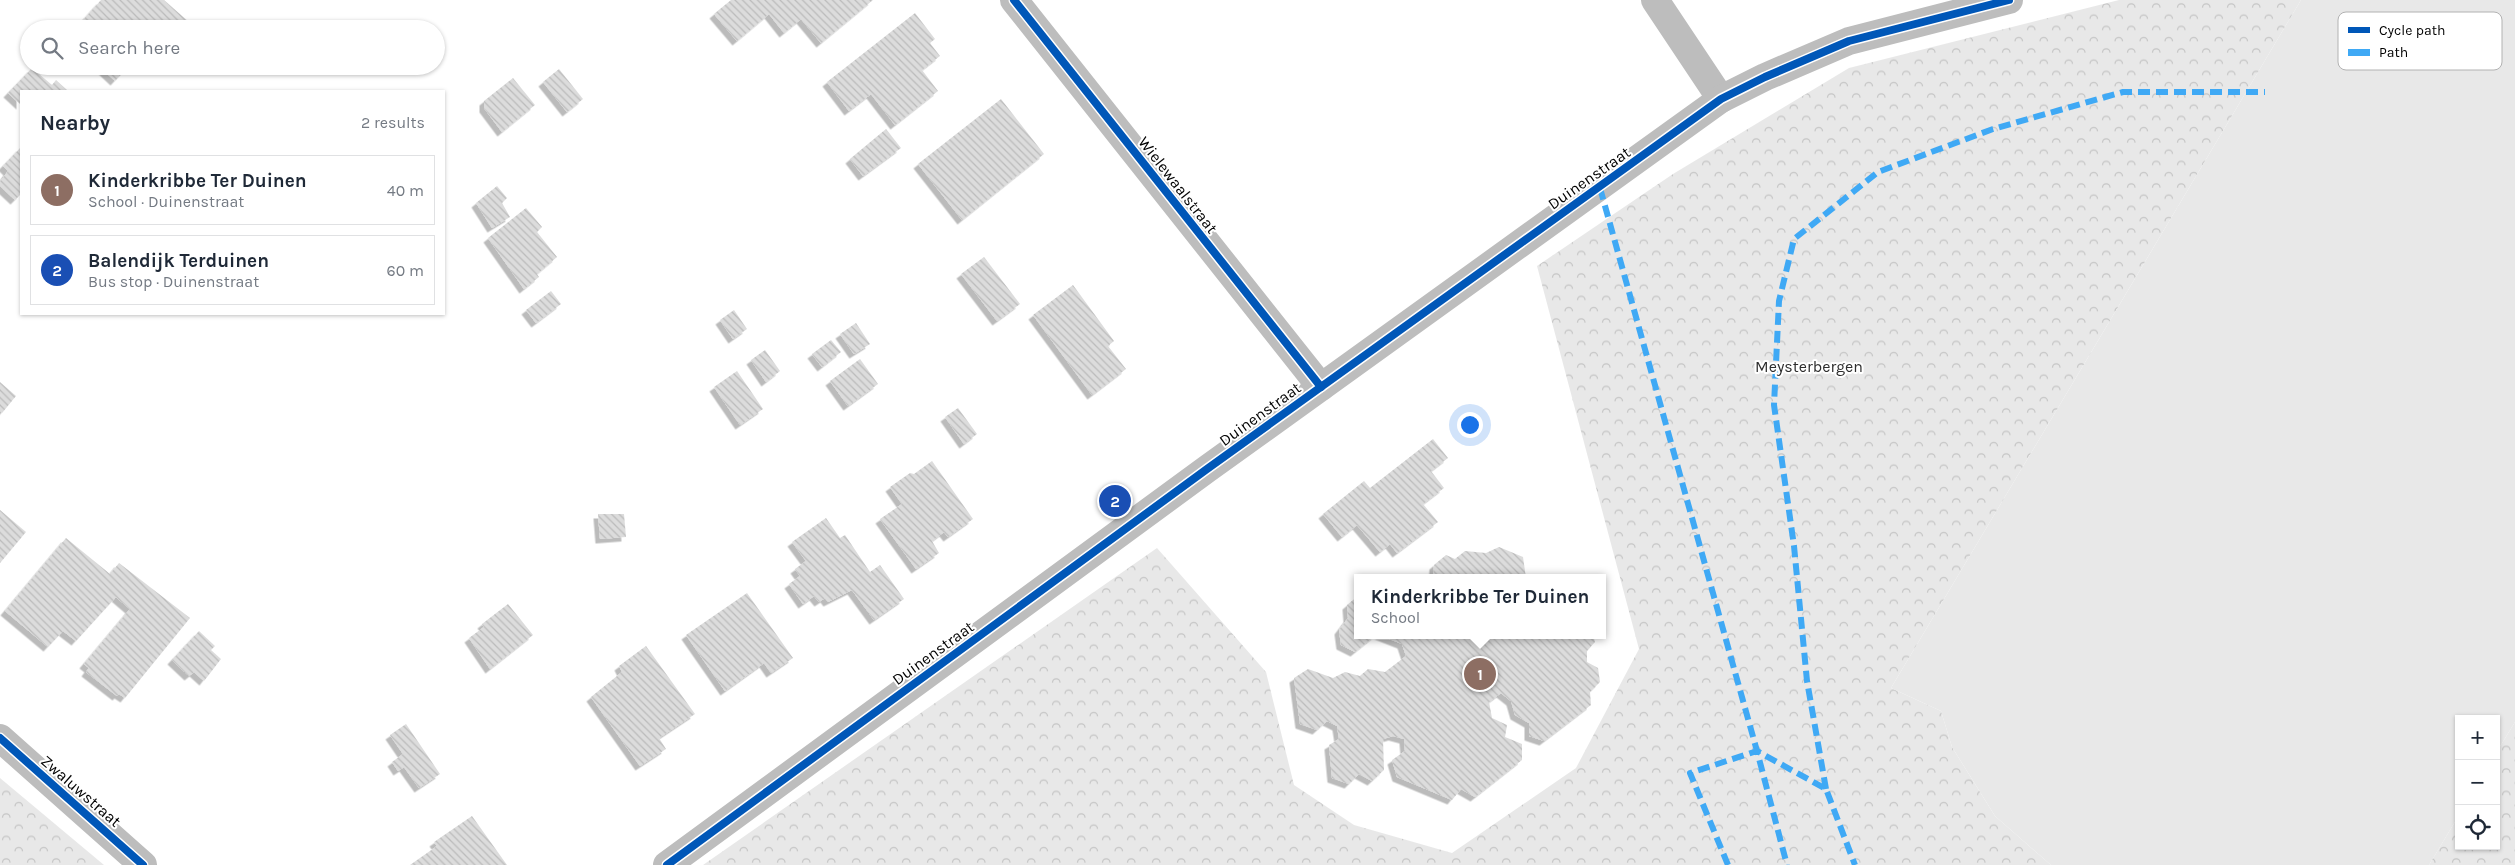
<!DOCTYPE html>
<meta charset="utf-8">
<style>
:root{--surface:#fff;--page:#f2f2f3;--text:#1f2937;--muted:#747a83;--line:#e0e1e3;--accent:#0f766e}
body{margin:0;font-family:Karla,sans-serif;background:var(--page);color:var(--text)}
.controls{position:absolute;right:15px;bottom:15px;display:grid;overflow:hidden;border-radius:0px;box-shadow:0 1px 4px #0004}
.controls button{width:45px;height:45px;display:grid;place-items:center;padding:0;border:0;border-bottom:1px solid var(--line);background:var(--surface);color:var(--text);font:25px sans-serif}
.you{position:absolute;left:1469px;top:424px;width:18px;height:18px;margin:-12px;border:4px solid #fff;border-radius:50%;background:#1a73e8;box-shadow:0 0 0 8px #1a73e833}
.badge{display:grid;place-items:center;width:32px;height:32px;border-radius:50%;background:var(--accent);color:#fff;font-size:16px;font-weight:700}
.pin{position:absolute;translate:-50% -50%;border:2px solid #fff;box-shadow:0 1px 5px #0006}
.popup{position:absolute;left:1354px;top:574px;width:252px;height:65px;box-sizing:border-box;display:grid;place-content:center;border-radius:0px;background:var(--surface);filter:drop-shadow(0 1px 4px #0005);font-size:16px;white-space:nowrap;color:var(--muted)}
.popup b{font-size:19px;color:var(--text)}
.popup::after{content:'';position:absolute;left:50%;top:100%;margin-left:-10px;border:10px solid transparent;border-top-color:var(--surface)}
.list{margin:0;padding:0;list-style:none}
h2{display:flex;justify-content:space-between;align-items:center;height:65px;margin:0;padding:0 20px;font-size:21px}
h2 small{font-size:16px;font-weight:400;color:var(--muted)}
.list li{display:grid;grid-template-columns:32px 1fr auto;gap:15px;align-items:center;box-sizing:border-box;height:70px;margin:0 10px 10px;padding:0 10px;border:1px solid var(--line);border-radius:0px}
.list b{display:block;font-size:19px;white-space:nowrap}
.list p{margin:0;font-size:16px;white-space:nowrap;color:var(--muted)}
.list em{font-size:16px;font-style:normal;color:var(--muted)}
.icon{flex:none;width:28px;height:28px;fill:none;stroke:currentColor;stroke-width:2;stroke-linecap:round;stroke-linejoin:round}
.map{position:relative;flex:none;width:2515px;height:865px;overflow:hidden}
.search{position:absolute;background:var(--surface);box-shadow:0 1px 4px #0004;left:20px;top:20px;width:425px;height:55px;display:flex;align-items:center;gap:12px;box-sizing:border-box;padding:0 18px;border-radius:28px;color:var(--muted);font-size:19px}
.panel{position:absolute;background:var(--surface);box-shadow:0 1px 4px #0004;left:20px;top:90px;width:425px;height:225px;border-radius:0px}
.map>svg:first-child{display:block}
.grass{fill:#e8e8e8}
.forest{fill:url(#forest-crowns)}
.building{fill:url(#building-back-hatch);filter:url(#shadow)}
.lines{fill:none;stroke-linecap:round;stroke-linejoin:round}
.street{stroke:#bdbdbd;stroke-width:28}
.quiet{stroke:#3fa9f5;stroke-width:6;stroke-dasharray:12 6;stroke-linecap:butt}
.cycleway-casing{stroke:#fff;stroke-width:11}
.cycleway{stroke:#0057b8;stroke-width:8}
.labels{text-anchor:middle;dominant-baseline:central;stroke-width:4;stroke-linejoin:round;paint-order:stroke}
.street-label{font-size:16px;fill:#000;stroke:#fff}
.park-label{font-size:16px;fill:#2d2d2d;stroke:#fff}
.key{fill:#fff;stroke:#b2b2b2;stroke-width:1}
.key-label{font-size:14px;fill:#000}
</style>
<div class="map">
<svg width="2515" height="865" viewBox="0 0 2515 865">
<defs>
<pattern id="forest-crowns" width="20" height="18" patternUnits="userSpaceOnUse" patternTransform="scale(1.25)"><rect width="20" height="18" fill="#e8e8e8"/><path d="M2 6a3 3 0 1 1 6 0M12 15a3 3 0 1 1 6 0" fill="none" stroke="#c5c5c5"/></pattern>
<pattern id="building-back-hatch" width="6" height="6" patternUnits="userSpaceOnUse" patternTransform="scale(1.25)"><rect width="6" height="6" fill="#dcdcdc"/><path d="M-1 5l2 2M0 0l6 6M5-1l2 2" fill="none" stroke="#bbb"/></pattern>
<filter id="shadow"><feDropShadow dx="-4.5" dy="4.5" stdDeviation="0" flood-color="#0004"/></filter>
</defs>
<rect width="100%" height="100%" fill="#fff"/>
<path class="grass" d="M 2301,0 L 2515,0 L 2515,722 L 2496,753 L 2496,719 L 2459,719 L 2459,815 L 2429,865 L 2051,865 L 1995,816 L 1952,747 L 1941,711 L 1891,688 Z"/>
<g class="forest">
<path d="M 2119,0 L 2301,0 L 1891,688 L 1941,711 L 1952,747 L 1995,816 L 2051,865 L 703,865 L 1157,548 L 1266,672 L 1294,785 L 1354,825 L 1452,853 L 1576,768 L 1639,649 L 1537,266 L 1673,174 L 1849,68 Z"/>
<path d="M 2515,722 L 2515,865 L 2429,865 L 2459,815 L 2459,846 L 2496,846 L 2496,753 Z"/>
<path d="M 0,778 L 104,865 L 0,865 Z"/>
</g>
<g class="building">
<path d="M 101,0 L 164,0 L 189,22 L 183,29 L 75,29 Z"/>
<path d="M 731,0 L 873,0 L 821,43 L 801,19 L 784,33 L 769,14 L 737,41 L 714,14 Z"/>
<path d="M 915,13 L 935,39 L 930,43 L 940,56 L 922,70 L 938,91 L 895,125 L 871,94 L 849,111 L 827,82 Z"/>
<path d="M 99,66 L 129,66 L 115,81 Z"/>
<path d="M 32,68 L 52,85 L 56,80 L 68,91 L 21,91 L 21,105 L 8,93 Z"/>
<path d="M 559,69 L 583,99 L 567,112 L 543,82 Z"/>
<path d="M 513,78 L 535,105 L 502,132 L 484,108 L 484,101 Z"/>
<path d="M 1001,99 L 1044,154 L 962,220 L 918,164 Z"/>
<path d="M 886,129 L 901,148 L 863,176 L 850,159 Z"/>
<path d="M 21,147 L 21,194 L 15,200 L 0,186 L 0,182 L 8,171 L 3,166 Z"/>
<path d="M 497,186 L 507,198 L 502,203 L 510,217 L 492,228 L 476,203 Z"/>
<path d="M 526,208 L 542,227 L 537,232 L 557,257 L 537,274 L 539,277 L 524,289 L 488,238 Z"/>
<path d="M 984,257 L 1020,304 L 997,321 L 961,274 Z"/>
<path d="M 1073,285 L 1114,341 L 1108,346 L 1126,369 L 1092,395 L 1033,315 Z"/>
<path d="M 551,291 L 561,304 L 536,323 L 526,310 Z"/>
<path d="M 734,310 L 747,329 L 733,339 L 720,320 Z"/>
<path d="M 856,323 L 870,344 L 854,354 L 840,334 Z"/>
<path d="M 831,340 L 841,352 L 822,367 L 812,354 Z"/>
<path d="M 765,350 L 780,371 L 766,382 L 751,360 Z"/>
<path d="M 860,359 L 878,384 L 848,406 L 830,381 Z"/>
<path d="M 737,371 L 763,409 L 740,425 L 714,387 Z"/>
<path d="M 0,382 L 16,396 L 2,413 L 0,411 Z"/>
<path d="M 958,408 L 977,434 L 964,444 L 945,417 Z"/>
<path d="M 1433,439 L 1448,458 L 1431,471 L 1444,488 L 1423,504 L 1438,522 L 1397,553 L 1390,544 L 1380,552 L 1357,525 L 1342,537 L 1323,514 L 1364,481 L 1370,488 Z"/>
<path d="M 932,461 L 973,519 L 948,537 L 944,532 L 932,541 L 939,553 L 916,569 L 880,519 L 902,504 L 890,487 L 910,473 L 914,474 Z"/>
<path d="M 0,510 L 26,532 L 0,563 Z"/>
<path d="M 598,514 L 624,514 L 626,537 L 600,539 Z"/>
<path d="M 826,518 L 840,538 L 845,535 L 870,572 L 880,565 L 904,599 L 874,620 L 852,590 L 828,602 L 825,598 L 819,602 L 814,596 L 803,604 L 789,584 L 800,576 L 795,569 L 806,561 L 792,542 Z"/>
<path d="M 66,538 L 110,574 L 119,563 L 190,618 L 125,698 L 119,694 L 117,696 L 86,672 L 89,668 L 84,664 L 130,609 L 116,597 L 76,641 L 63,631 L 48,647 L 5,611 Z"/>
<path d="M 1499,547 L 1523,557 L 1526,578 L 1433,578 L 1434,565 L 1446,555 L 1455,559 L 1465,551 L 1486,553 Z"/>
<path d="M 747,593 L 793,658 L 771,673 L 764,663 L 725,691 L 686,635 Z"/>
<path d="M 1358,596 L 1358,635 L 1376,635 L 1355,652 L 1341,645 L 1339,630 L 1348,618 L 1347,605 Z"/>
<path d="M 508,604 L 533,635 L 490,669 L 469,638 L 484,627 L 482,624 Z"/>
<path d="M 199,631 L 215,646 L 211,650 L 221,659 L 204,681 L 194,672 L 189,676 L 172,660 Z"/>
<path d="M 1379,635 L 1593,635 L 1595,642 L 1587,651 L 1587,662 L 1598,668 L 1600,682 L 1590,692 L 1591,705 L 1544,741 L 1529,736 L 1529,723 L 1515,715 L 1511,701 L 1501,693 L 1489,702 L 1492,718 L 1507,725 L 1505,737 L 1522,744 L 1522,760 L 1475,797 L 1461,789 L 1452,800 L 1397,777 L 1392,760 L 1405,751 L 1404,739 L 1393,736 L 1383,739 L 1384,770 L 1372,781 L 1359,774 L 1349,784 L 1332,778 L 1329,745 L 1339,739 L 1337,726 L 1327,721 L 1317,730 L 1300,724 L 1294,678 L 1308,669 L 1333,678 L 1345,672 L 1360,676 L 1368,669 L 1385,672 L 1406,656 L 1402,644 Z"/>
<path d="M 646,646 L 695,714 L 659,738 L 666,749 L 640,766 L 591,697 L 622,672 L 619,666 Z"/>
<path d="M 406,724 L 440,774 L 419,788 L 404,767 L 398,771 L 392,762 L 403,754 L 390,735 Z"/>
<path d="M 472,816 L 507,865 L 410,865 L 437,846 L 434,842 Z"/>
</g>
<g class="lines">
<g class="street">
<path d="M 1014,0 L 1321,387"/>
<path d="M 1655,0 L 1721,99"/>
<path d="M 0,738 L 143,865"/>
<path d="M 667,865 L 1207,469 L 1721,99 L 1765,77 L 1849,41 L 2009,0"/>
</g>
<g class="quiet">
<path d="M 1600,188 L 1757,751 L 1787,865"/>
<path d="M 1826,789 L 1807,681 L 1794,546 L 1774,405 L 1779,301 L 1794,239 L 1878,172 L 1993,129 L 2123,92 L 2265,92"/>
<path d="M 1728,865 L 1690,773 L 1757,751 L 1826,789 L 1855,865"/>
</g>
<g class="cycleway-casing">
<g id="cycleway">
<path d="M 1014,0 L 1321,387"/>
<path d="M 0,738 L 143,865"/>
<path d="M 667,865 L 1207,469 L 1721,99 L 1765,77 L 1849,41 L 2009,0"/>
</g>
</g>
<use href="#cycleway" class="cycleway"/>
</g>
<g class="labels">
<g class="street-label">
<text transform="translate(1589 178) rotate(-35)">Duinenstraat</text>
<text transform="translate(1178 185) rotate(52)">Wielewaalstraat</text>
<text transform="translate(1260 414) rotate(-36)">Duinenstraat</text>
<text transform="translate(933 653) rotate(-36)">Duinenstraat</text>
<text transform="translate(81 791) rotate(41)">Zwaluwstraat</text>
</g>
<g class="park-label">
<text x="1809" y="366">Meysterbergen</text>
</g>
</g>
<rect x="2338" y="12" width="164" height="58" rx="8" class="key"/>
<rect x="2348" y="27" width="22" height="6" fill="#0057b8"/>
<rect x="2348" y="49" width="22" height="7" fill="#3fa9f5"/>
<g class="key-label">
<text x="2379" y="35">Cycle path</text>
<text x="2379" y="57">Path</text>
</g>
</svg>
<div class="controls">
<button>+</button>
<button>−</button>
<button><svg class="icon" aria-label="locate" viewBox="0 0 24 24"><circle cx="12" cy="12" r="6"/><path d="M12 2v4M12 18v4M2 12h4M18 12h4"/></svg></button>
</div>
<div class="you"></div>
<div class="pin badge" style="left:1480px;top:674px;background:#8d6e63">1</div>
<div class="popup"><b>Kinderkribbe Ter Duinen</b>School</div>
<div class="pin badge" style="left:1115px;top:501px;background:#1a4fb4">2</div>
<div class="search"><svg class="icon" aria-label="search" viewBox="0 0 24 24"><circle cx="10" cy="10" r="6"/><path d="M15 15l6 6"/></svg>Search here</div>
<section class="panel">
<h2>Nearby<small>2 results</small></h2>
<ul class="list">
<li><span class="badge" style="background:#8d6e63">1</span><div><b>Kinderkribbe Ter Duinen</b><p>School · Duinenstraat</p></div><em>40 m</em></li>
<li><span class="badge" style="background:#1a4fb4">2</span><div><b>Balendijk Terduinen</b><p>Bus stop · Duinenstraat</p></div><em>60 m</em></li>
</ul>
</section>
</div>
